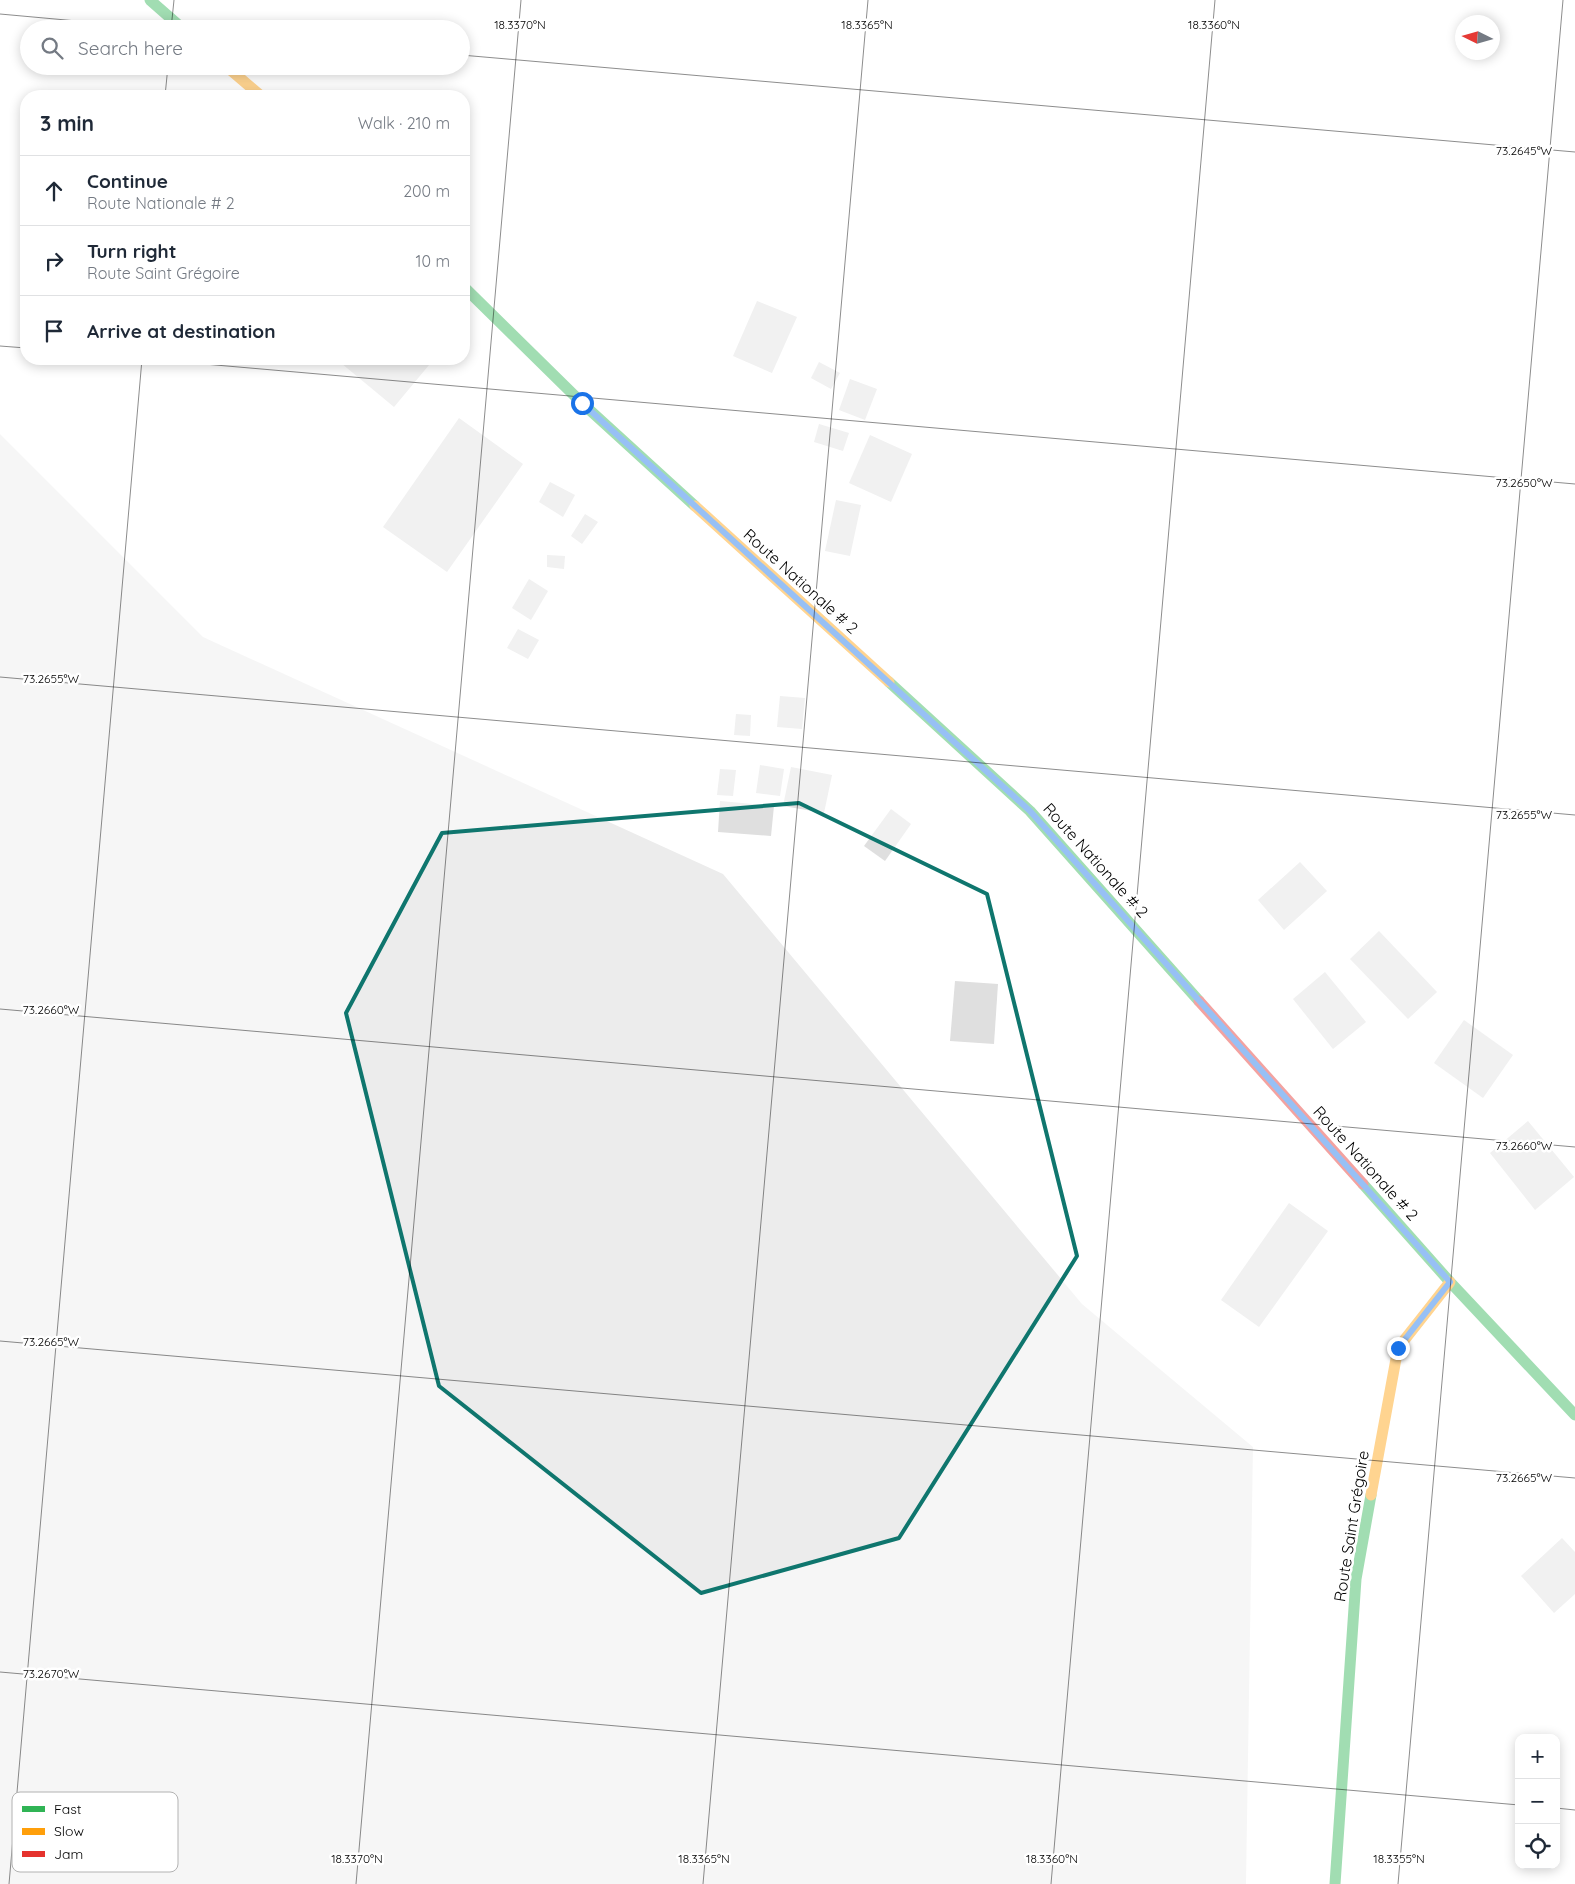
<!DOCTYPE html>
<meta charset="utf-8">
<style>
:root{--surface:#fff;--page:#f2f2f3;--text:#1f2937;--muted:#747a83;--line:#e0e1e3}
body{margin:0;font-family:Quicksand,sans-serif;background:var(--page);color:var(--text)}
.controls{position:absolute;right:15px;bottom:15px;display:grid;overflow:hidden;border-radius:10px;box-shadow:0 2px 12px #0003}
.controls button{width:45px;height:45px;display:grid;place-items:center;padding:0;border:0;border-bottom:1px solid var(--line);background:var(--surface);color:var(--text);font:25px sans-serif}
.compass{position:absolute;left:1455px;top:15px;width:45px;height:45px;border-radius:50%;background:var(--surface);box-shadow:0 2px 12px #0003;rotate:275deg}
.stop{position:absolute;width:15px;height:15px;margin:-11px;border:4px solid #1a73e8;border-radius:50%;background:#fff}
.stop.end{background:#1a73e8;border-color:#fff;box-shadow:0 1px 5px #0008}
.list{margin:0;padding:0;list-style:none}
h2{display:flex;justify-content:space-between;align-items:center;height:65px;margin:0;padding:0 20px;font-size:21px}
h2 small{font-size:16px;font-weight:400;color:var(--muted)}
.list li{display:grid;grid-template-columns:32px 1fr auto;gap:15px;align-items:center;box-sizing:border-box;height:70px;padding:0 20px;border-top:1px solid var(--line)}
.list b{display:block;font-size:19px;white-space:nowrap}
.list p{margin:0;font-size:16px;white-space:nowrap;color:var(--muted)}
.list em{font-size:16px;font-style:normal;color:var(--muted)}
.icon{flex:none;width:28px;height:28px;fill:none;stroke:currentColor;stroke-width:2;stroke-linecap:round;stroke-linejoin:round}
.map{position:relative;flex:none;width:1575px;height:1884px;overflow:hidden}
.search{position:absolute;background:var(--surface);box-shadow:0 2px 12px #0003;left:20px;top:20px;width:450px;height:55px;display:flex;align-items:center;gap:12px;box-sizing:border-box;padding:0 18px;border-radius:28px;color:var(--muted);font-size:19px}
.panel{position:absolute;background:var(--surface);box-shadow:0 2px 12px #0003;left:20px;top:90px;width:450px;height:275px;border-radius:20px}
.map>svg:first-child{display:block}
.green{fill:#ececec}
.building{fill:#dfdfdf}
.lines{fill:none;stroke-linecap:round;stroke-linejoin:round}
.fast{stroke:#30b455;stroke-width:11}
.slow{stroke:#ff9f0a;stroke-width:11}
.jam{stroke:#e5322d;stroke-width:11}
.route{stroke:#1a73e8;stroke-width:6}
.marked{fill:none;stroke:#0f766e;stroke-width:4;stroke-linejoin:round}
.ticks{fill:none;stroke:#000;stroke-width:1;stroke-opacity:0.45}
.labels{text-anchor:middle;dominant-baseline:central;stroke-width:5;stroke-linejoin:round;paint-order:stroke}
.street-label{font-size:16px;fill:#000;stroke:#fff}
.key{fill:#fff;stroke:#b2b2b2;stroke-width:1}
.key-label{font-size:14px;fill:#000}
.ticks-label{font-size:12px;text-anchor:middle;fill:#000;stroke:#fff;stroke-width:5;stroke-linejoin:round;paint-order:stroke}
</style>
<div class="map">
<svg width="1575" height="1884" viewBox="0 0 1575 1884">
<rect width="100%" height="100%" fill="#fff"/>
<path class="green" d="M 0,434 L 203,637 L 723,874 L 1082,1304 L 1253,1447 L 1246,1884 L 0,1884 Z"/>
<g class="building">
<path d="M 87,90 L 105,96 L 85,96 Z"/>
<path d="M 757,301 L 797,317 L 772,373 L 733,356 Z"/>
<path d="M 345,359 L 434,359 L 394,407 L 341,363 Z"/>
<path d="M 819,362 L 840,373 L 831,389 L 811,378 Z"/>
<path d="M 850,379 L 877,389 L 865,420 L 839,410 Z"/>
<path d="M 459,418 L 523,464 L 447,572 L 383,527 Z"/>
<path d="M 819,424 L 849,433 L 843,451 L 814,442 Z"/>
<path d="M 870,435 L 912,454 L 891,502 L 849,483 Z"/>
<path d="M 550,482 L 575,495 L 563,517 L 539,502 Z"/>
<path d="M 836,500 L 861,505 L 850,556 L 825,551 Z"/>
<path d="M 585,514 L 598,522 L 582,544 L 571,536 Z"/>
<path d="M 547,555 L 565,556 L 564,569 L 547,567 Z"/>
<path d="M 529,579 L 548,591 L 531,620 L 512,608 Z"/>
<path d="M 518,629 L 539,640 L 528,659 L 507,648 Z"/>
<path d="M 780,696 L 805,698 L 802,729 L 777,727 Z"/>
<path d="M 736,714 L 751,715 L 750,736 L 734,735 Z"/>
<path d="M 760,765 L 784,769 L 780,796 L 756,793 Z"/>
<path d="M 791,767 L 832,775 L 824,813 L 783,806 Z"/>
<path d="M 720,769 L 736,770 L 733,796 L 717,795 Z"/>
<path d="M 720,801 L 774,806 L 771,836 L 718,832 Z"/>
<path d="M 891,809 L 911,824 L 885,861 L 864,846 Z"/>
<path d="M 1300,862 L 1327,891 L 1284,930 L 1258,900 Z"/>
<path d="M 1379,931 L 1437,992 L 1408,1019 L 1350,959 Z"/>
<path d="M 1325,972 L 1366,1022 L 1333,1049 L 1293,999 Z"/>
<path d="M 955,981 L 998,984 L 994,1044 L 950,1041 Z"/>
<path d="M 1464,1020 L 1513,1055 L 1483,1098 L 1434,1063 Z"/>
<path d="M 1528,1121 L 1574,1177 L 1535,1210 L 1490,1153 Z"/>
<path d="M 1289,1203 L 1328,1231 L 1259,1327 L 1221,1300 Z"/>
<path d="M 1562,1538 L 1575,1552 L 1575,1594 L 1554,1613 L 1521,1576 Z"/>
</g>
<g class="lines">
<g class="fast">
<path d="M 150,0 L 183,29"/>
<path d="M 464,287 L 582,403 L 695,506"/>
<path d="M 889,682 L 1030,811 L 1199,1001"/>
<path d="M 1363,1184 L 1450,1282 L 1575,1415"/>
<path d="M 1335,1884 L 1356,1579 L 1371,1495"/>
</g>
<g class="slow">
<path d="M 226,66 L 261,96"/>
<path d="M 695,506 L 889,682"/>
<path d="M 1371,1495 L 1398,1348 L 1450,1282"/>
</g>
<path class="jam" d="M 1199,1001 L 1363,1184"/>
</g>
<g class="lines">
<path class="route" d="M 582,403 L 1030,811 L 1450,1282 L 1398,1348"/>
</g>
<path d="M0 0H1575V1884H0ZM 799,803 L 987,894 L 1077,1256 L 899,1538 L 701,1593 L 439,1386 L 346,1013 L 442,833 Z" fill="#fff" fill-opacity=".55" fill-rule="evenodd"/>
<path class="marked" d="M 799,803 L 987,894 L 1077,1256 L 899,1538 L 701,1593 L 439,1386 L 346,1013 L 442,833 Z"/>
<path class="ticks" d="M 0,14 L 165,29M 171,29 L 174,0M 461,55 L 1575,152M 165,96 L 168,66M 0,346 L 26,348M 147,359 L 1575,484M 0,677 L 1575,815M 0,1009 L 1575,1147M 0,1341 L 1575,1478M 0,1672 L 1519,1805M 1556,1808 L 1575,1810M 9,1884 L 142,359M 356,1884 L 521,0M 703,1884 L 868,0M 1051,1884 L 1215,0M 1398,1884 L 1563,0"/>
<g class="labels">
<g class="street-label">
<text transform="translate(801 581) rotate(42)">Route Nationale # 2</text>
<text transform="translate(1096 860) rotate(48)">Route Nationale # 2</text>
<text transform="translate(1366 1163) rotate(48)">Route Nationale # 2</text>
<text transform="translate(1351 1526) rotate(-81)">Route Saint Grégoire</text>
</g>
</g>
<rect x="12" y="1792" width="166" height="80" rx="8" class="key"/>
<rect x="22" y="1806" width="23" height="6" fill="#30b455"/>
<rect x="22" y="1828" width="23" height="7" fill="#ff9f0a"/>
<rect x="22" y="1851" width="23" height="6" fill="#e5322d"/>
<g class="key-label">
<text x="54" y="1814">Fast</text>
<text x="54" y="1836">Slow</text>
<text x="54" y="1859">Jam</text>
</g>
<g class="ticks-label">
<text x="520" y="29">18.3370°N</text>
<text x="867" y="29">18.3365°N</text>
<text x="1214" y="29">18.3360°N</text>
<text x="1524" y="155">73.2645°W</text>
<text x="1524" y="487">73.2650°W</text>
<text x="51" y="683">73.2655°W</text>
<text x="1524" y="819">73.2655°W</text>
<text x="51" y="1014">73.2660°W</text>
<text x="1524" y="1150">73.2660°W</text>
<text x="51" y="1346">73.2665°W</text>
<text x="1524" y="1482">73.2665°W</text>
<text x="51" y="1678">73.2670°W</text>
<text x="357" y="1863">18.3370°N</text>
<text x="704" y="1863">18.3365°N</text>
<text x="1052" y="1863">18.3360°N</text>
<text x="1399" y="1863">18.3355°N</text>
</g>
</svg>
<div class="controls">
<button>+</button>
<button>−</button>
<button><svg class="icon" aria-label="locate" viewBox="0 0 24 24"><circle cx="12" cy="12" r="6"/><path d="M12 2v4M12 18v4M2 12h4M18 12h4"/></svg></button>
</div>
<svg class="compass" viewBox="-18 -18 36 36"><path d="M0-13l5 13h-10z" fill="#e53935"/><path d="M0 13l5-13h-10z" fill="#747a83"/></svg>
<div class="stop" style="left:582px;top:403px"></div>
<div class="stop end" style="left:1398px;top:1348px"></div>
<div class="search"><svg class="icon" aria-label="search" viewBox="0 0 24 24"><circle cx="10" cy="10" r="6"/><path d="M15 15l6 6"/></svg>Search here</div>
<section class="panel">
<h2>3 min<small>Walk · 210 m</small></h2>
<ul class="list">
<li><svg class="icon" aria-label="ahead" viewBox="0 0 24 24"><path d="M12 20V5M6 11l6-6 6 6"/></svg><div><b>Continue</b><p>Route Nationale # 2</p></div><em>200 m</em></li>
<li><svg class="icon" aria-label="right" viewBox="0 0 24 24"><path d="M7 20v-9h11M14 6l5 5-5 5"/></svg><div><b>Turn right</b><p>Route Saint Grégoire</p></div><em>10 m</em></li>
<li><svg class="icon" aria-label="arrive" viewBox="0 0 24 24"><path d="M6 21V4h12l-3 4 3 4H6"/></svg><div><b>Arrive at destination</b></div></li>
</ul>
</section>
</div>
